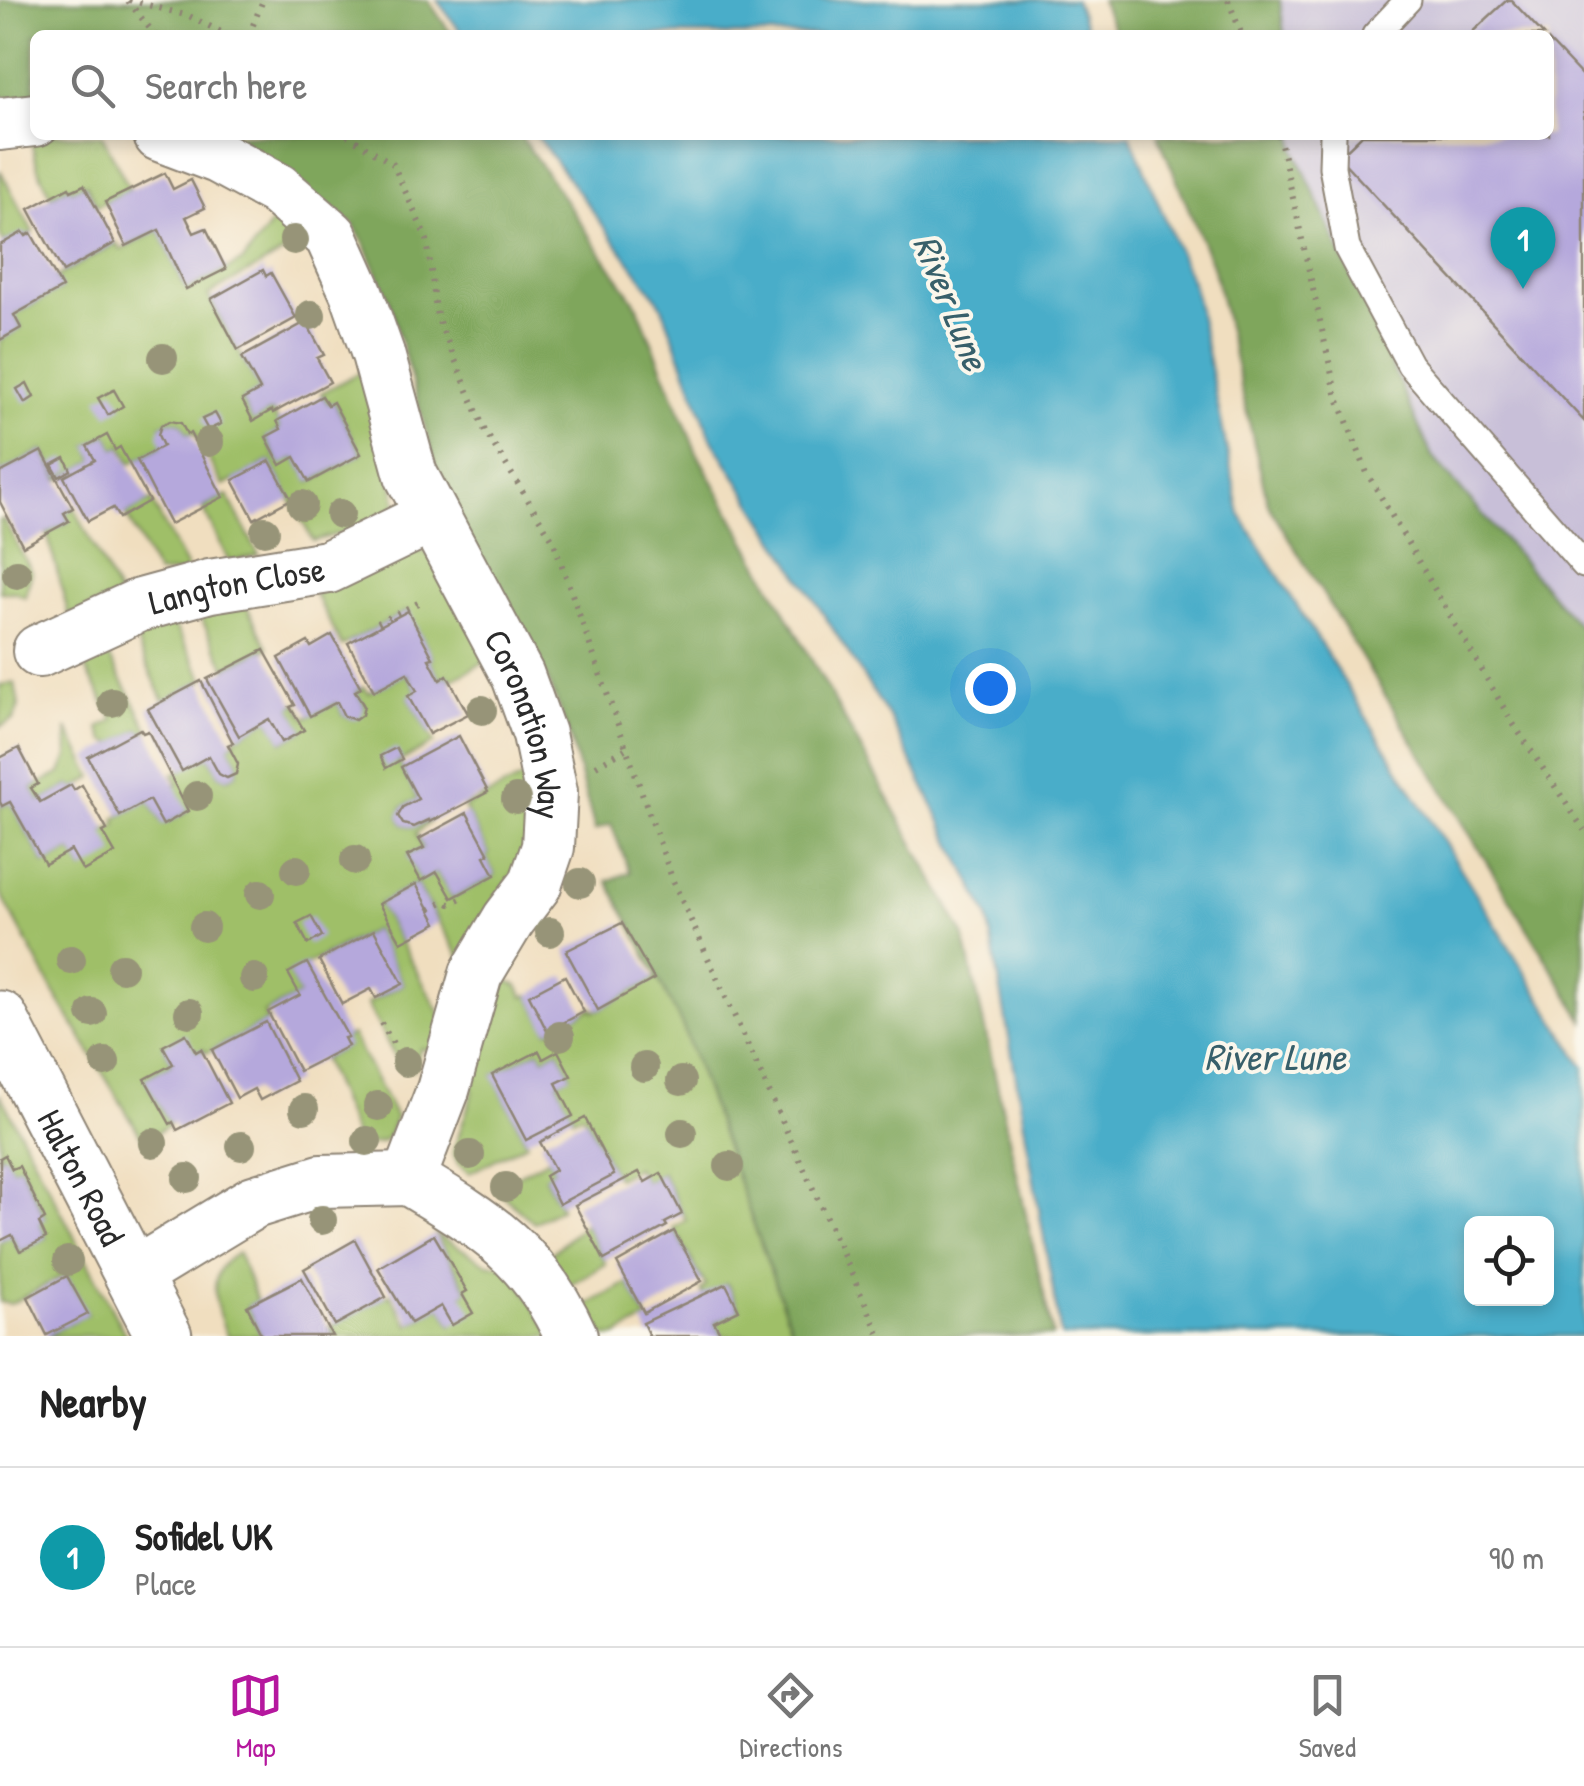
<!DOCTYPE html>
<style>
:root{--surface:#fff;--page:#f6f6f6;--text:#222;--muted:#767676;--line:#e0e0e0;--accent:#b5179e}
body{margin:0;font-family:"Patrick Hand",sans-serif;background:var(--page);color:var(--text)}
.controls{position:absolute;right:30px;bottom:30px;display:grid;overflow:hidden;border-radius:15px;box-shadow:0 5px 15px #0003}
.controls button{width:90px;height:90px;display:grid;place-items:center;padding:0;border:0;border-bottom:2px solid var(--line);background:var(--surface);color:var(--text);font:50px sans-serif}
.you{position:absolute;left:990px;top:688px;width:35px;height:35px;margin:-25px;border:8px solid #fff;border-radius:50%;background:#1a73e8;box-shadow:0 0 0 15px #1a73e833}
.badge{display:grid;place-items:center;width:65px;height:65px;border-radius:50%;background:var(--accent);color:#fff;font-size:32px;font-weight:700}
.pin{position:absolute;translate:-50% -82px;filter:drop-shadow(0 2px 5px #0008)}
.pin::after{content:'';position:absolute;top:52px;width:35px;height:30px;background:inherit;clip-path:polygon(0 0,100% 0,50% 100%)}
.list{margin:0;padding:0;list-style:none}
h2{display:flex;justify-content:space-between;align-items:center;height:130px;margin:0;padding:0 40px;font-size:42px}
h2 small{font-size:32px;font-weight:400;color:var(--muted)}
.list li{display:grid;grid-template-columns:65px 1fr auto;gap:30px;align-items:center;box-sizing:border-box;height:180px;padding:0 40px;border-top:2px solid var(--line)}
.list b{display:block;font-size:38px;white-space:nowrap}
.list p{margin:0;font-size:32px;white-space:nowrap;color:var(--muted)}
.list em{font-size:32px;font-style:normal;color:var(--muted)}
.icon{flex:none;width:55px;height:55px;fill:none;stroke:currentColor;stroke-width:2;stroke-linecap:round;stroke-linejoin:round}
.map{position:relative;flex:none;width:1584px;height:1336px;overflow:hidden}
.search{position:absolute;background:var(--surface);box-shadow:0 5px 15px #0003;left:30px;right:30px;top:30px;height:110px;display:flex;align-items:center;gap:25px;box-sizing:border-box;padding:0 35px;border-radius:15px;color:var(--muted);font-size:38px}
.sheet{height:310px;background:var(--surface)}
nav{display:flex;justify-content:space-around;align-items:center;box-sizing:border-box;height:140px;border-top:2px solid var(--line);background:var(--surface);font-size:28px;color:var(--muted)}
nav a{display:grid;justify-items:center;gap:5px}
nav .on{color:var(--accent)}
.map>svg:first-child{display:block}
.industrial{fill:#c8bfd8}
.green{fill:#9fbf67;stroke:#657549;stroke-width:2.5}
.forest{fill:#7fa65c;stroke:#556844;stroke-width:2.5}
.water{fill:#4aadc9;stroke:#3a6c7a;stroke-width:2.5;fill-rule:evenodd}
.building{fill:#b5a8dc}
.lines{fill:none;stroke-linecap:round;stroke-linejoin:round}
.lane-casing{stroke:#8e8475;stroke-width:29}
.street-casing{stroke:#8e8475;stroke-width:56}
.secondary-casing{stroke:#8e8475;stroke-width:59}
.path{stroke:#8e8475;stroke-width:6;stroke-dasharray:2.5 8;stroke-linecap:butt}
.lane{stroke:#fff;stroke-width:25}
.street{stroke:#fff;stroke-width:52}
.secondary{stroke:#fff;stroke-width:55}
.tree{fill:#979478}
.labels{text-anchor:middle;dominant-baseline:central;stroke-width:8;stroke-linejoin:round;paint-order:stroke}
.street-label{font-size:35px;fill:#2b2b2b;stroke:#fbf7ec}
.water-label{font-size:38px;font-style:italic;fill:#375f6a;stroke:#fbf7ec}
</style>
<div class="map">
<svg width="1584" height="1336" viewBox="0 0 1584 1336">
<rect width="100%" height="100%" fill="#fbf7ec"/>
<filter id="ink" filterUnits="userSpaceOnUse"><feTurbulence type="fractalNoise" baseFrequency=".01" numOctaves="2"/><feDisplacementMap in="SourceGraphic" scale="20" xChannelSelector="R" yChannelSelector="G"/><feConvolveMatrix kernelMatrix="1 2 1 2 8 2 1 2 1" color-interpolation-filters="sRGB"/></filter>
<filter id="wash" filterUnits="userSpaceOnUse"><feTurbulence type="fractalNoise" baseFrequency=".0048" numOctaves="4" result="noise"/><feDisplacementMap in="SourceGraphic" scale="40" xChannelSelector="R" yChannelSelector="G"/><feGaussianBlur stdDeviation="2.25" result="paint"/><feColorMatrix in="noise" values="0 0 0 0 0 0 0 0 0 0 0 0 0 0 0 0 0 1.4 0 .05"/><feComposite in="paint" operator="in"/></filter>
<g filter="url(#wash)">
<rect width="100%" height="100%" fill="#f0debf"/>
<path class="industrial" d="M 1280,0 L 1584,0 L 1584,632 L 1432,456 L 1295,149 L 1294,135 L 1549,135 L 1549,35 L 1284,35 Z"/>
<g class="green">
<path d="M 29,132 L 35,135 L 102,135 L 130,190 L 97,206 L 86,184 L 71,191 L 68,187 L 51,196 L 38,169 Z"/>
<path d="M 0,170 L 33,232 L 26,236 L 23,233 L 4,243 L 0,235 Z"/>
<path d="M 280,212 L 308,239 L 208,295 L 260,390 L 242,401 L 253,420 L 272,410 L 281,429 L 266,438 L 280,464 L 295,457 L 310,482 L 361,454 L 334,403 L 328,405 L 321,393 L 366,369 L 397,504 L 373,524 L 313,541 L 270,461 L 223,486 L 194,432 L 187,434 L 181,423 L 171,421 L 161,425 L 163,446 L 131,463 L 122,446 L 115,450 L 107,435 L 88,446 L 95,460 L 59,480 L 43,450 L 0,473 L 0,340 L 21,328 L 14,315 L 61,289 L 56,277 L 117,243 L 121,250 L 159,230 L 186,289 L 243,261 Z"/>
<path d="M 227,495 L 259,555 L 229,562 L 203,508 Z"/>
<path d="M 151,500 L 189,572 L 157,574 L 126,514 Z"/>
<path d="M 74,507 L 119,596 L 69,616 L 47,533 L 68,522 L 64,513 Z"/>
<path d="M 3,519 L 32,572 L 25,597 L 15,592 L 0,592 L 0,520 Z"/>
<path d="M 408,545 L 429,554 L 491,659 L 450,680 L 447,675 L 440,680 L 429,659 L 432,657 L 407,611 L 342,646 L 315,594 Z"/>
<path d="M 244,601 L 268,648 L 226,668 L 200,616 L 201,605 Z"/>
<path d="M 168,614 L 204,679 L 164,701 L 140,650 L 134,627 Z"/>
<path d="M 101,642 L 149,730 L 143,733 L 140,729 L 114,744 L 105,741 L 99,728 L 114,720 L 83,664 L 89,648 Z"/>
<path d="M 407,673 L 417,691 L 409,697 L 434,743 L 399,762 L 418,799 L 403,807 L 399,816 L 403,824 L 414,827 L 429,820 L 430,822 L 416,833 L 424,848 L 408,856 L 421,880 L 437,872 L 452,898 L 495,875 L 485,856 L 489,854 L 464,807 L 531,774 L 529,846 L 462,961 L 416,884 L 379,904 L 444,1020 L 433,1052 L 421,1048 L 413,1071 L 397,1061 L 367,1004 L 403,984 L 374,930 L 289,973 L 300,995 L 264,1013 L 268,1021 L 206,1053 L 203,1049 L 196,1052 L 164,1047 L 173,1064 L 146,1079 L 170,1124 L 144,1141 L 55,994 L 0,892 L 0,802 L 3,806 L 10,802 L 45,864 L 71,850 L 83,870 L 103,832 L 117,824 L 115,819 L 149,800 L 163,824 L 187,812 L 174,787 L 178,784 L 173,774 L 209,756 L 219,774 L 228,778 L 236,774 L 238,764 L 228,745 L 236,741 L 235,738 L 269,719 L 283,742 L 303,730 L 290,707 L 297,703 L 305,718 L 337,702 L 344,716 L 355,719 L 364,706 L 355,691 L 364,687 L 369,693 Z"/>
<path d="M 15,683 L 19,706 L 14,719 L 0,727 L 0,685 Z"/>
<path d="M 67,728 L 93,777 L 74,790 L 70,785 L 40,802 L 31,788 L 61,773 L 68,756 Z"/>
<path d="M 658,976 L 683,1027 L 794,1336 L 722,1336 L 714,1322 L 739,1309 L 727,1284 L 703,1296 L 701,1290 L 706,1286 L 673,1228 L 686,1220 L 662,1173 L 645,1182 L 636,1168 L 617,1178 L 614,1175 L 583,1114 L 573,1118 L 556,1083 L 570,1075 L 558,1051 L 543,1059 L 539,1051 L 493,1075 L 527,1143 L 469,1173 L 458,1164 L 453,1152 L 473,1092 L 469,1066 L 501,977 L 518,986 L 524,997 L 529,995 L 548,1031 L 592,1008 L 594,1011 L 598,1010 Z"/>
<path d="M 352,1035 L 396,1117 L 388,1137 L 381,1142 L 359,1146 L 323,1059 L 347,1046 L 344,1038 Z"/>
<path d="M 0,1094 L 126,1336 L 47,1336 L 87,1314 L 66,1274 L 11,1304 L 0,1302 L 0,1241 L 12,1235 L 20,1251 L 46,1238 L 39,1223 L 45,1218 L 20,1166 L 12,1169 L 5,1156 L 0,1158 Z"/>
<path d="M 549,1158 L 555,1170 L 545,1177 L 561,1208 L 534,1223 L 495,1188 Z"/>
<path d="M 585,1224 L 606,1264 L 565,1287 L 545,1259 Z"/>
<path d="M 436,1234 L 488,1264 L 509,1266 L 553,1336 L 334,1336 L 330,1327 L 390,1294 L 409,1325 L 441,1306 L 452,1325 L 462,1294 L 467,1290 Z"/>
<path d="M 238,1253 L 257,1301 L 247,1306 L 262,1336 L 227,1336 C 215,1306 203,1271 238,1253 Z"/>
<path d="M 628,1283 L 647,1319 L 616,1336 L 591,1336 L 577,1310 Z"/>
</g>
<g class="forest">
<path d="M 0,0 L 428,0 L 452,35 L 35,35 L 35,96 L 0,98 Z"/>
<path d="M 1101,0 L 1280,0 L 1284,35 L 1116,35 Z"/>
<path d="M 223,135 L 520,135 L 637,305 L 696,451 L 964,935 L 1053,1336 L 794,1336 L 683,1027 L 608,881 L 630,872 L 611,824 L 595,830 L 570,738 L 551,687 L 527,638 L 445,499 L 389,300 L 366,247 L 353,224 Z"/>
<path d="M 1158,135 L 1294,135 L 1295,150 L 1432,456 L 1584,632 L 1584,1021 L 1268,504 L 1214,270 Z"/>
</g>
<g class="water">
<path d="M 437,0 L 1075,0 L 1089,35 L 463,35 Z"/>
<path d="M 536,135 L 1130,135 L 1194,288 L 1240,514 L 1584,1067 L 1584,1336 L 1061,1336 L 988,917 L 891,720 L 711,438 L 661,304 ZM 1472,1224 L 1546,1224 L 1546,1298 L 1472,1298 Z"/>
</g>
<g id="blocks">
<g class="building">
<path d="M 1507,0 L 1511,0 L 1544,35 L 1469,35 Z"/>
<path d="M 1549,41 L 1584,78 L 1584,421 L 1339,157 L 1362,135 L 1549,135 Z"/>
<path d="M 165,173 L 173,189 L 191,180 L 205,208 L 186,217 L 194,233 L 206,228 L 226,269 L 186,289 L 159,230 L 126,246 L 105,202 Z"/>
<path d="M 84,185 L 115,243 L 63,272 L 29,209 L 69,187 L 71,191 Z"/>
<path d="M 23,232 L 26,236 L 31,233 L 62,288 L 14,315 L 21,328 L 0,340 L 0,245 Z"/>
<path d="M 263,270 L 266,276 L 271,273 L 296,318 L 238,350 L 211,299 Z"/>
<path d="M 306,322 L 324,355 L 317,358 L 330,382 L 273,413 L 272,410 L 253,421 L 242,400 L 260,390 L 242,357 Z"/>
<path d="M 27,383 L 34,397 L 25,403 L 17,389 Z"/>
<path d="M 114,390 L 123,406 L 108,415 L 98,398 Z"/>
<path d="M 322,396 L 328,405 L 333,402 L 361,454 L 309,482 L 295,457 L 281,465 L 266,437 L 281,429 L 277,421 Z"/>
<path d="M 215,413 L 221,424 L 208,430 L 202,419 Z"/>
<path d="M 170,421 L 181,423 L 187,434 L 190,433 L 223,497 L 170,524 L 137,460 L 163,446 L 158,435 L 161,425 Z"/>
<path d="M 107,435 L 115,450 L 120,447 L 149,501 L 119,518 L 113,508 L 88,521 L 64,477 L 95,460 L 87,446 Z"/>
<path d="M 42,451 L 73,508 L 64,513 L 69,521 L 23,546 L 0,502 L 0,473 Z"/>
<path d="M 65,458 L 71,470 L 59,477 L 52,465 Z"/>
<path d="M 270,461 L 291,499 L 254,519 L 233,480 Z"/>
<path d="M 408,611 L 433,658 L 429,659 L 440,680 L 447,675 L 468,714 L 429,734 L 408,696 L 417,691 L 407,673 L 374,691 L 348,643 Z"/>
<path d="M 332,635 L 361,688 L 355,691 L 364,706 L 362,715 L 355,720 L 344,716 L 337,702 L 310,716 L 279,658 L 308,642 L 311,647 Z"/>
<path d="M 264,650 L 295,705 L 290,707 L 304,730 L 282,742 L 269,719 L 239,736 L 207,679 Z"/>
<path d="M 201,681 L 233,743 L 228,745 L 238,764 L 236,774 L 227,778 L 219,774 L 209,756 L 182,771 L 148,709 Z"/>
<path d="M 140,729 L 143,733 L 148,731 L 188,811 L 163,825 L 149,800 L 120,816 L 88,757 Z"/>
<path d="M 459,736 L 488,792 L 430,822 L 429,820 L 414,827 L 403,824 L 398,816 L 403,807 L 418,799 L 401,767 Z"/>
<path d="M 19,748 L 38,784 L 31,788 L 40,802 L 71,785 L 74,790 L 82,785 L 107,830 L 103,832 L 115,853 L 83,871 L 71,850 L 45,864 L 10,802 L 2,806 L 0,802 L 0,758 Z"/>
<path d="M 396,748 L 402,759 L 386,768 L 380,756 Z"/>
<path d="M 467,813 L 489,854 L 485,856 L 495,875 L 452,898 L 437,872 L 421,881 L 407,856 L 424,848 L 419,839 Z"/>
<path d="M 416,884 L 437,923 L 401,942 L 379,904 Z"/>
<path d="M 311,916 L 322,936 L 308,944 L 297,923 Z"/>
<path d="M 622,923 L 654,979 L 598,1010 L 566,951 Z"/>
<path d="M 374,930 L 403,984 L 376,998 L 371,989 L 342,1004 L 319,960 Z"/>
<path d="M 307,963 L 348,1037 L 344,1038 L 348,1046 L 299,1071 L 268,1012 L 300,995 L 288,973 Z"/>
<path d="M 565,976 L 584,1012 L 547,1031 L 529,995 Z"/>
<path d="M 266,1022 L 296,1081 L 260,1100 L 254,1089 L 237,1098 L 212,1050 Z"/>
<path d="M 186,1034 L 196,1052 L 201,1049 L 229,1103 L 177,1130 L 173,1122 L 170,1124 L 145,1079 L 173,1064 L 163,1046 Z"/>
<path d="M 539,1051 L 543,1059 L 558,1051 L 571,1076 L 556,1083 L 573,1116 L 526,1140 L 492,1075 Z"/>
<path d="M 585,1118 L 614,1175 L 559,1204 L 545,1176 L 555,1170 L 540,1142 Z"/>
<path d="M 5,1155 L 12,1169 L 19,1166 L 45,1219 L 39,1223 L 46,1238 L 20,1251 L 12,1235 L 0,1241 L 0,1158 Z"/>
<path d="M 639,1172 L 645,1182 L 661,1173 L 682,1214 L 665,1223 L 667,1226 L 604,1260 L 575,1205 Z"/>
<path d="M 674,1231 L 702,1281 L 644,1313 L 617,1263 Z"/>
<path d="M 434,1235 L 467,1291 L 462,1294 L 473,1313 L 452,1325 L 441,1306 L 411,1323 L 378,1268 Z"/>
<path d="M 355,1240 L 386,1297 L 335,1325 L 304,1269 Z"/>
<path d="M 67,1276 L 88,1314 L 47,1335 L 28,1297 Z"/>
<path d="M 302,1278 L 332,1336 L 262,1336 L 247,1306 Z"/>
<path d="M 726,1284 L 739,1310 L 714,1322 L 722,1336 L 649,1336 L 643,1323 Z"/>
</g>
</g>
</g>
<g filter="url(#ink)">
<use href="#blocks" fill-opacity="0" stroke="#8e8475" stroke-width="2.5"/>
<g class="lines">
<g class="lane-casing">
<g id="lane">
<path d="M 1375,35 L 1408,0"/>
<path d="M 1333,135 L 1332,167 L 1347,248 L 1410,365 L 1584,565"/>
</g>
</g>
<g class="street-casing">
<g id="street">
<path d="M 0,124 L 35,120"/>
<path id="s1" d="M 160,135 L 218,157 L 277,189 L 331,236 L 356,292 L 378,354 L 411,475 L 518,676 L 539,734 L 551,792 L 548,847 L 535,885 L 509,919 L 476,974 L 443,1090 L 409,1179"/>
<path id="s2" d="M 39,651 L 137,606 L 210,586 L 328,567 L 431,517"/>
<path d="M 409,1179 C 484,1224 534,1253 571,1336"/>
<path d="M 132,1276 L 254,1202 L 321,1181 L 409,1179"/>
</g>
</g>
<g class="secondary-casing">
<g id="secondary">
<path id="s3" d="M 0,1019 L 164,1336"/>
</g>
</g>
<g class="path">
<path d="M 129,0 L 189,16 L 227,35"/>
<path d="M 1228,0 L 1242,35"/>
<path d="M 128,1 L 155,35"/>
<path d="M 249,35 L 263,0"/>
<path d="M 347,135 L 393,164 L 427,240 L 437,317 L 485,431 L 553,540 L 673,881 L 880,1336"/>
<path d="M 1279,135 L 1336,393 L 1367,473 L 1512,722 L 1584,830"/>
<path d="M 378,623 L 424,600"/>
<path d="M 596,766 L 625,749"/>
<path d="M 430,909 L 444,901 L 450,904 L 461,899"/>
<path d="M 381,1023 L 401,1057"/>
</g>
<use href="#lane" class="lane"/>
<use href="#street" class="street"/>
<use href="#secondary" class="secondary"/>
</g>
<g class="tree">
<circle cx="294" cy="240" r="15"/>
<circle cx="311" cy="315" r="15"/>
<circle cx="163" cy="358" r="15"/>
<circle cx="209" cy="442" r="15"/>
<circle cx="302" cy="505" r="15"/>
<circle cx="340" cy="514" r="15"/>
<circle cx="265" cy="531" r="15"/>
<circle cx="17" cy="574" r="15"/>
<circle cx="112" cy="702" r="15"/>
<circle cx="482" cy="710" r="15"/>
<circle cx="197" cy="796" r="15"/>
<circle cx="516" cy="799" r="15"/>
<circle cx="355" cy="860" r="15"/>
<circle cx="296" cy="870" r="15"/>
<circle cx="580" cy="883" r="15"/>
<circle cx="260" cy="894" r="15"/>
<circle cx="204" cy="927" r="15"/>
<circle cx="550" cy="932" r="15"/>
<circle cx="71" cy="960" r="15"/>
<circle cx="122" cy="968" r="15"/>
<circle cx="254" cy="978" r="15"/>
<circle cx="92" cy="1013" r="15"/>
<circle cx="189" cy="1013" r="15"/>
<circle cx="560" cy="1036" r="15"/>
<circle cx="105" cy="1062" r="15"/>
<circle cx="406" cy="1062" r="15"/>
<circle cx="644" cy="1067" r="15"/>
<circle cx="681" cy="1081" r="15"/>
<circle cx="378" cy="1106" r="15"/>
<circle cx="304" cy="1109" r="15"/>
<circle cx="682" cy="1133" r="15"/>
<circle cx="367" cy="1141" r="15"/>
<circle cx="153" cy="1143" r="15"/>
<circle cx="241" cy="1146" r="15"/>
<circle cx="470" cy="1155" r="15"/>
<circle cx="729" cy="1166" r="15"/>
<circle cx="187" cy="1178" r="15"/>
<circle cx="506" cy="1187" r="15"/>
<circle cx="322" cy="1220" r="15"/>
<circle cx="68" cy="1261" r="15"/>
</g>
</g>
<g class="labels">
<g class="street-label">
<text stroke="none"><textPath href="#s2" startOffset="210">Langton Close</textPath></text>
<text stroke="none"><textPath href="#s1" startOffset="730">Coronation Way</textPath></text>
<text stroke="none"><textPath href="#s3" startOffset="178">Halton Road</textPath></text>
</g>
<g class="water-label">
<text transform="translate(952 302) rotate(68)">River Lune</text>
<text x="1275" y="1056">River Lune</text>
</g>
</g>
</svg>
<div class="controls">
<button><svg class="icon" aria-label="locate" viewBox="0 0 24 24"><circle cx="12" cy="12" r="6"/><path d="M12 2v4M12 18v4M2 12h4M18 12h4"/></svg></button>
</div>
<div class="you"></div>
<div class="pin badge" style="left:1523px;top:289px;background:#0f9aa8">1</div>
<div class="search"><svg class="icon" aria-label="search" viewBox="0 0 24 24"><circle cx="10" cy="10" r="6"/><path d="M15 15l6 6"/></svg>Search here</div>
</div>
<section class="sheet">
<h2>Nearby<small></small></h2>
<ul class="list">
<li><span class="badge" style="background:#0f9aa8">1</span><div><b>Sofidel UK</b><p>Place</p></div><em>90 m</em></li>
</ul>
</section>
<nav>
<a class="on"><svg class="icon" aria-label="map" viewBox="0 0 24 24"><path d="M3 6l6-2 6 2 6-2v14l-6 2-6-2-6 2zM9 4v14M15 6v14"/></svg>Map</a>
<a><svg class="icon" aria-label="directions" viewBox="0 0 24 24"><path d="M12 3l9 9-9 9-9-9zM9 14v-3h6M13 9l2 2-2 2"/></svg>Directions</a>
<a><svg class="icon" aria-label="saved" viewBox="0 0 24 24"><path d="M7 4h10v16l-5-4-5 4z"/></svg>Saved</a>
</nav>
